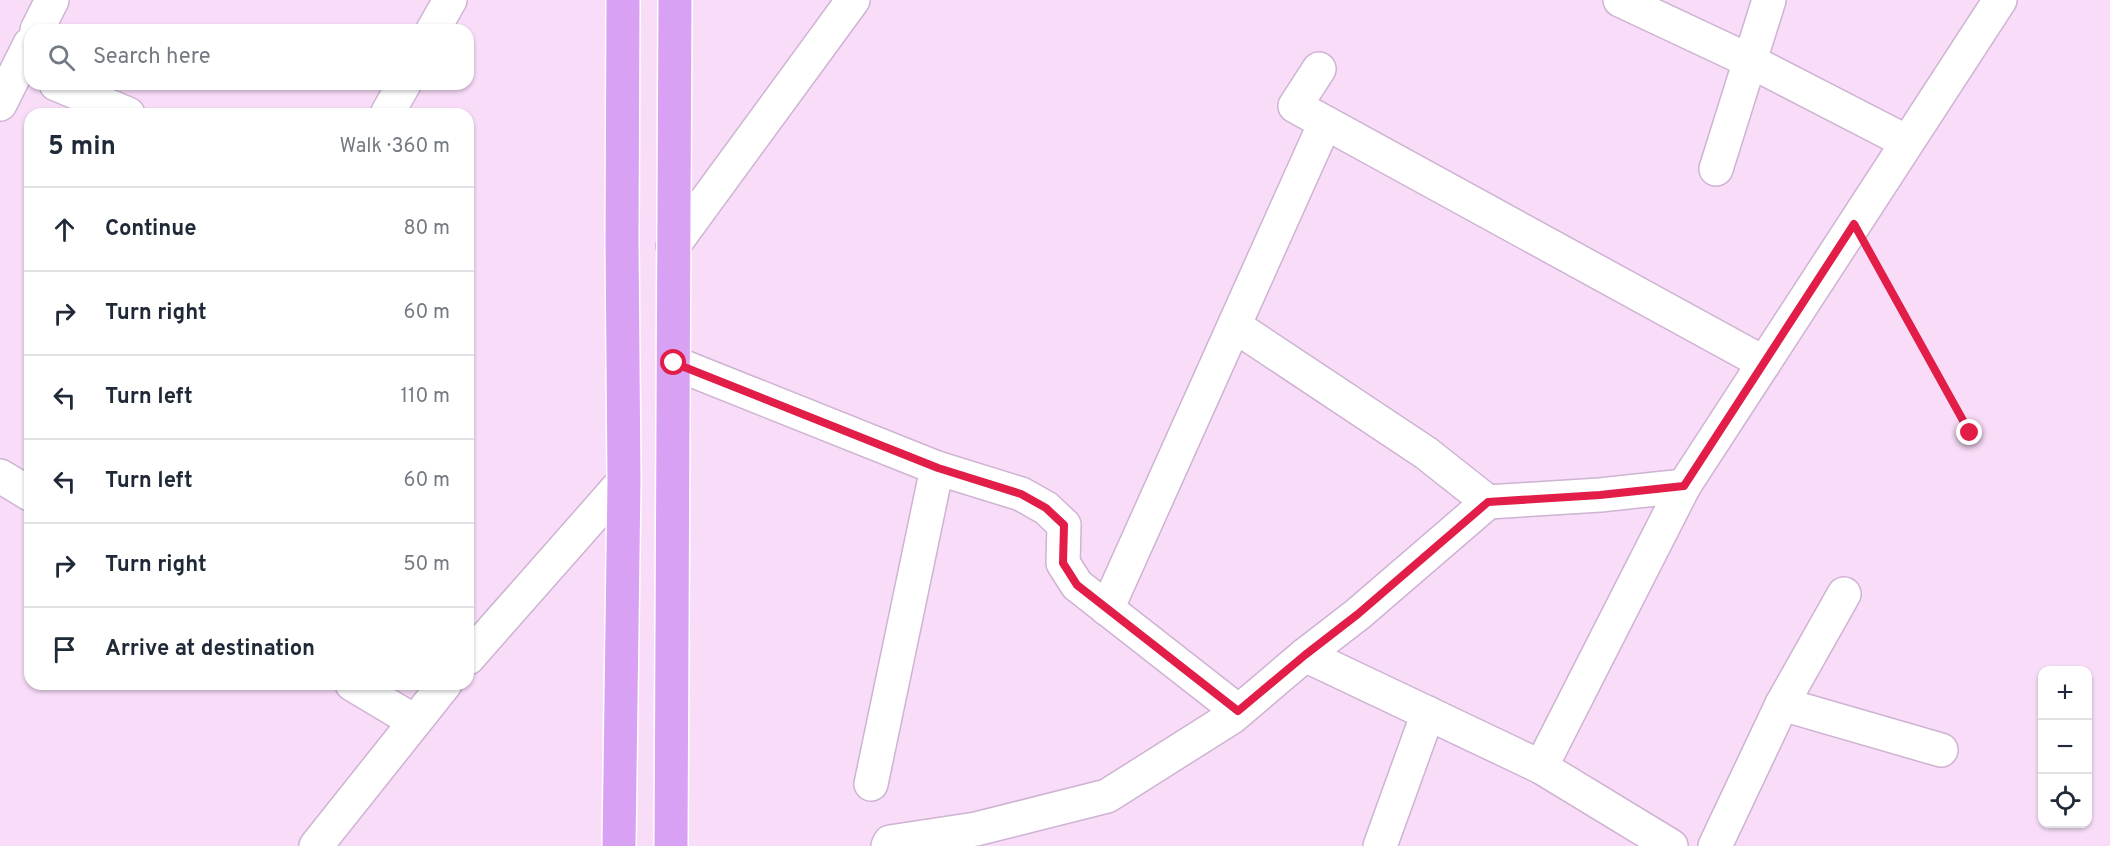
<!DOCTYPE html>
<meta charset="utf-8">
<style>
:root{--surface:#fff;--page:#f2f2f3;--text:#1f2937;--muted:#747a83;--line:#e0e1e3}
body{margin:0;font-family:Overpass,sans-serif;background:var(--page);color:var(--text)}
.controls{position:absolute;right:18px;bottom:18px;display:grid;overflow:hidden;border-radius:12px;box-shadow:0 2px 4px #0004}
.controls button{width:54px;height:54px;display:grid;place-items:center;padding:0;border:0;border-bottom:2px solid var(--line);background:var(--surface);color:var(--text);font:30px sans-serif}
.stop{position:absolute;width:18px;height:18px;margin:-14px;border:4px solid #e11d48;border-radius:50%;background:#fff}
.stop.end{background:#e11d48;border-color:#fff;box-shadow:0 2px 6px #0008}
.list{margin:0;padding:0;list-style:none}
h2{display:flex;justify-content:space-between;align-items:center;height:78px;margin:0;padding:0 24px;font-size:26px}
h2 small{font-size:20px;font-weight:400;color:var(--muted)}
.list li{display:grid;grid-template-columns:39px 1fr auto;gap:18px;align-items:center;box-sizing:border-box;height:84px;padding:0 24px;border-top:2px solid var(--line)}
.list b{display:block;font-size:22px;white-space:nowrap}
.list em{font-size:20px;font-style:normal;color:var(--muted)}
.icon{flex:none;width:33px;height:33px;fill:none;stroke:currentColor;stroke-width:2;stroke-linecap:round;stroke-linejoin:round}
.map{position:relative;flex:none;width:2110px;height:846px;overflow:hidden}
.search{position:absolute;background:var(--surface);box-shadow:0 2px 4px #0004;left:24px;top:24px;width:450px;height:66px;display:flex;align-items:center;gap:15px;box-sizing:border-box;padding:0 21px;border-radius:18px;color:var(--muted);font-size:22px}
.panel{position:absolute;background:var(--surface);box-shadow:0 2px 4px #0004;left:24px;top:108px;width:450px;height:582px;border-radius:18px}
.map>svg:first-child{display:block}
.residential{fill:#f8dcf8;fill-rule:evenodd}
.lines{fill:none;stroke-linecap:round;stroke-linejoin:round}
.minor-casing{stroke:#ceb3d3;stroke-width:36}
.highway-casing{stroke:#fff;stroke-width:36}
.path{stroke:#cca3d6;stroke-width:4;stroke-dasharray:1.5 4.5;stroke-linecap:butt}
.minor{stroke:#fff;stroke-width:33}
.highway{stroke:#d9a1f4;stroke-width:33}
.route{stroke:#e11d48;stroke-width:8}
</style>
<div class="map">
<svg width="2110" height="846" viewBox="0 0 2110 846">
<rect width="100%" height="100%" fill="#fce8fb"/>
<path class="residential" d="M 0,0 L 2110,0 L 2110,846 L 0,846 ZM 30,30 L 468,30 L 468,84 L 30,84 ZM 30,114 L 468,114 L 468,684 L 30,684 ZM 2042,670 L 2088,670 L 2088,824 L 2042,824 Z"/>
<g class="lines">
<g class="minor-casing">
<g id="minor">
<path d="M 1620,0 L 1750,61 L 1907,142"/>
<path d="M 37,30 L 52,0"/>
<path d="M 433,30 L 450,0"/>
<path d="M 1319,69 L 1295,106 L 1764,363"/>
<path d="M 56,84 L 128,114"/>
<path d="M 0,104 L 30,44"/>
<path d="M 387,114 L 404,84"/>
<path d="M 1716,169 L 1769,0"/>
<path d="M 673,246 L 853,0"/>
<path d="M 1235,326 L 1426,453 L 1488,502"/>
<path d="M 674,363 L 937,468 L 1021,494 L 1046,508 L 1064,525 L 1063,563 L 1077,585 L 1238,711"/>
<path d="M 0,476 L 30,494"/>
<path d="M 1684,486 L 2000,0"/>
<path d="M 1107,609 L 1325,123"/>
<path d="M 1305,655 L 1541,767 L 1671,846"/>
<path d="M 468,658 L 624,481"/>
<path d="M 352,684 L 414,721"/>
<path d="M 1782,704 L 1844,594"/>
<path d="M 871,784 L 937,468"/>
<path d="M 316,846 L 445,684"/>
<path d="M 888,846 L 890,842 L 976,829 L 1107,796 L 1232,717 L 1305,655 L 1358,614 L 1488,502 L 1600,495 L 1684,486 L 1541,767"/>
<path d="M 1380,846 L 1428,713"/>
<path d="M 1715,846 L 1782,704 L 1941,750"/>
</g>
</g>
<g class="highway-casing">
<g id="highway">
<path d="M 619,846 L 624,481 L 622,241 L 623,0"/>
<path d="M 671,846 L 675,0"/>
</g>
</g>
<path class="path" d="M 1872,256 L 1970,433"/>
<use href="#minor" class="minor"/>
<use href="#highway" class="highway"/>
</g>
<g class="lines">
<path class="route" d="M 674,363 L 938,468 L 1021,494 L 1046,508 L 1064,525 L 1063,563 L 1077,585 L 1238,711 L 1305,655 L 1358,614 L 1488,502 L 1600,495 L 1684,486 L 1854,224 L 1970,433"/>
</g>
</svg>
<div class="controls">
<button>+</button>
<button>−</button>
<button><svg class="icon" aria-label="locate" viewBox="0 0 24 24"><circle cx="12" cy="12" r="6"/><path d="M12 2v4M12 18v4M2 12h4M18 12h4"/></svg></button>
</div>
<div class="stop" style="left:674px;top:363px"></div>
<div class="stop end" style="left:1970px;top:433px"></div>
<div class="search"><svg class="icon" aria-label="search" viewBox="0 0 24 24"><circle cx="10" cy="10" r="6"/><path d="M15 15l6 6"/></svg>Search here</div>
<section class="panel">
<h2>5 min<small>Walk · 360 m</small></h2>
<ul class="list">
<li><svg class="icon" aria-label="ahead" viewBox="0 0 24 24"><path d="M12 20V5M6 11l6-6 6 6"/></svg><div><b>Continue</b></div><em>80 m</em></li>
<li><svg class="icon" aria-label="right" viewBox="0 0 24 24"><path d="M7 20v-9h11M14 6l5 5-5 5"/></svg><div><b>Turn right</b></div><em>60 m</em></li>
<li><svg class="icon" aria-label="left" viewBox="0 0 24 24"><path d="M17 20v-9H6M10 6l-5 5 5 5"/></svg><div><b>Turn left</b></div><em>110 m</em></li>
<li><svg class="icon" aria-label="left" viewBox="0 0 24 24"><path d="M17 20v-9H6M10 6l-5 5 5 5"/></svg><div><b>Turn left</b></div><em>60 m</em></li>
<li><svg class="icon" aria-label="right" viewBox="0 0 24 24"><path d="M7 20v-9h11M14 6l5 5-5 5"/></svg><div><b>Turn right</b></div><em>50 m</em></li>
<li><svg class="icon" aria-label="arrive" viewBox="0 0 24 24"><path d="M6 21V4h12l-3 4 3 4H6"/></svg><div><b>Arrive at destination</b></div></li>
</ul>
</section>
</div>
